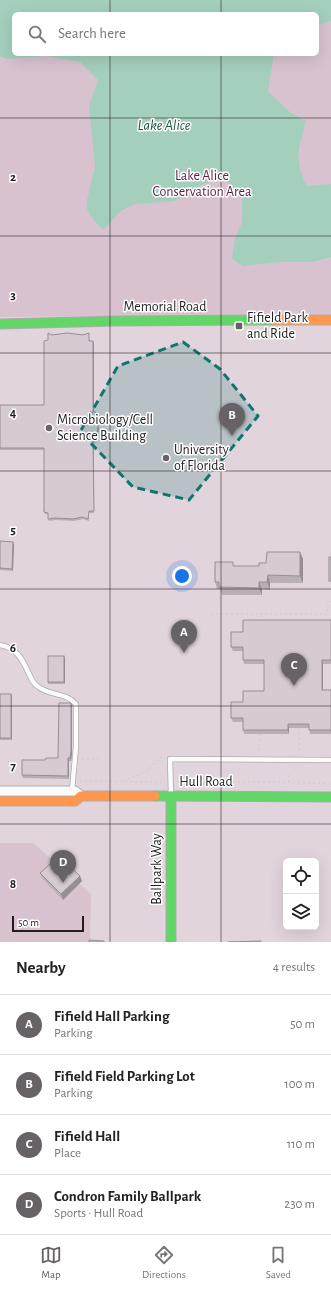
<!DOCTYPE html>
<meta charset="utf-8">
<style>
:root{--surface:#fff;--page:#f2f2f2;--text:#222;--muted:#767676;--line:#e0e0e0;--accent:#666265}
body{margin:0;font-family:"Alegreya Sans",sans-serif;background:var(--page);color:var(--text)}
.controls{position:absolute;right:12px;bottom:12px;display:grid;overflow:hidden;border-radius:6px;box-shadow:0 4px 16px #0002}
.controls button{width:36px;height:36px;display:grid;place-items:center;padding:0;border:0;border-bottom:1px solid var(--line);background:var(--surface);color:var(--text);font:20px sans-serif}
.scale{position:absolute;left:12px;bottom:10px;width:72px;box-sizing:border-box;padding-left:4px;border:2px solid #201c1f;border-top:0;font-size:11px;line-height:14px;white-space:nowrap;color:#201c1f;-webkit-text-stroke:3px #fff;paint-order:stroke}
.you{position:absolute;left:182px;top:576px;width:14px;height:14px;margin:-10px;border:3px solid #fff;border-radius:50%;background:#1a73e8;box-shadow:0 0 0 6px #1a73e833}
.badge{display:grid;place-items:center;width:26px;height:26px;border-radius:50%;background:var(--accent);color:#fff;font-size:13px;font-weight:700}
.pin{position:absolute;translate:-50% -33px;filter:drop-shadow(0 1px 2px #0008)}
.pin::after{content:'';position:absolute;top:21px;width:14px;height:12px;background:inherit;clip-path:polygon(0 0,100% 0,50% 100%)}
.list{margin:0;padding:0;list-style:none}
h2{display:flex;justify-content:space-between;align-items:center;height:52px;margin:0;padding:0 16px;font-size:17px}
h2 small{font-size:13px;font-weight:400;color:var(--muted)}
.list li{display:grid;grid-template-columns:26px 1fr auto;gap:12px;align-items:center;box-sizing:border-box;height:60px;padding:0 16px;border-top:1px solid var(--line)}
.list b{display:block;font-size:15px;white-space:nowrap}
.list p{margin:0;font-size:13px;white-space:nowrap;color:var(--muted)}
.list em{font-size:13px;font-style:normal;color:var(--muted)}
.icon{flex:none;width:22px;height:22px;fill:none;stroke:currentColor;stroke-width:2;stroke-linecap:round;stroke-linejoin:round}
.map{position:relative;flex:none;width:331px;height:942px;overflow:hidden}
.search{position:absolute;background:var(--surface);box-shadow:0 4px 16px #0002;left:12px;right:12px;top:12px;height:44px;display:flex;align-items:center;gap:10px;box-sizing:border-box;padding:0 14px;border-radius:6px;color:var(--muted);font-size:15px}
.sheet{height:292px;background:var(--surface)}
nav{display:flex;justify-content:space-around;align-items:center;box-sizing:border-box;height:56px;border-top:1px solid var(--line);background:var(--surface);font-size:11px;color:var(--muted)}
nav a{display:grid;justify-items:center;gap:2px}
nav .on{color:var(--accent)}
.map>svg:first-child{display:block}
.built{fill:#e2d4dc;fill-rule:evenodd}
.green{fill:#d8c2d0;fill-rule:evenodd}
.water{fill:#a4cfbd}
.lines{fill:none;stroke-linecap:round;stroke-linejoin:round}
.lane-casing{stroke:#aeaaad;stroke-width:6}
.street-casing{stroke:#aeaaad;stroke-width:11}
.fast-casing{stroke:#aeaaad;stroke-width:11}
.slow-casing{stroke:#aeaaad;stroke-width:11}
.path{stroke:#d0cfd0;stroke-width:1.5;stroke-dasharray:2 3;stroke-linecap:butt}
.lane{stroke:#fcfbfb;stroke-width:4.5}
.street{stroke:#fcfbfb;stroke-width:9}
.fast{stroke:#63d668;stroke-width:9}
.slow{stroke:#ff974d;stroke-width:9}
.wall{fill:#b9afb5}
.shaded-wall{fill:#968e94}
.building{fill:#d7cbd3;stroke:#968e94}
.marked{fill:#0f766e;fill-opacity:0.2;stroke:#0f766e;stroke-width:3;stroke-dasharray:8 5;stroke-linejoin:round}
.grid{fill:none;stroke:#201c1f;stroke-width:1;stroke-opacity:0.55}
.poi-dot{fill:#666265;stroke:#fff;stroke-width:1.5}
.labels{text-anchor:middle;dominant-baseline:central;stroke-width:3;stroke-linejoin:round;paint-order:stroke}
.park-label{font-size:14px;fill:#5a1c49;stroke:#fff}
.street-label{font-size:14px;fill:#201c1f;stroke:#fff}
.poi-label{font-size:14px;fill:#201c1f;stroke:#fff;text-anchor:start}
.water-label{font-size:15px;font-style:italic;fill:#1b4f3b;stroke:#fff}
.grid-label{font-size:13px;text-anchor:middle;font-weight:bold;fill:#201c1f;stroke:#fff;stroke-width:3;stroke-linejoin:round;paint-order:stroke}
</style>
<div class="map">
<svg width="331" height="942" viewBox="0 0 331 942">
<rect width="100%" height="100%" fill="#e9e3e7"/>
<path class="built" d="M 0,0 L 331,0 L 331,942 L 0,942 ZM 14,14 L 317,14 L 317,54 L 14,54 ZM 286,861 L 316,861 L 316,927 L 286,927 Z"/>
<g class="green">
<path d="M 0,0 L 331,0 L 331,315 L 106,316 L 0,317 ZM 14,14 L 317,14 L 317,54 L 14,54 Z"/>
<path d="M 0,843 L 33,843 L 91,894 L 90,942 L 0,942 Z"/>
</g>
<path class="water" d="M 0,0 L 331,0 L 331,21 L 317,25 L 317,14 L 14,14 L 14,54 L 274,54 L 268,92 L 291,113 L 306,121 C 299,148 293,160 307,186 L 331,184 L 331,257 L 312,262 L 280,262 L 243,266 L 232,259 L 235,239 L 242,222 L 242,195 L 222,178 L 201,185 L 174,201 L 136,204 L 122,210 L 103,230 L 92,218 L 87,209 L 87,200 L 95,167 L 89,106 L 98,80 L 80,62 L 46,56 L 7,59 L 0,56 Z"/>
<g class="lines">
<g class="lane-casing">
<g id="lane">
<path d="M 0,645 C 16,648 22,658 28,672 C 31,677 32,682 36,685 C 47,696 66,692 76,704 L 76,747 L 72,790"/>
<path d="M 171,795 L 170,759 L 331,760"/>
</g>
</g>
<g class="street-casing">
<path id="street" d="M 0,791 L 75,791 L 81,796"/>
</g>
<g class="fast-casing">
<g id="fast">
<path d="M 0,324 L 117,321 L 273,320"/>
<path d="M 155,796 L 331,797"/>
<path d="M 171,796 L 171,942"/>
</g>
</g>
<g class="slow-casing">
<g id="slow">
<path d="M 273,320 L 331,320"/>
<path d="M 0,801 L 75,801 L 81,796 L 155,796"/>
</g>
</g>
<g class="path">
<path d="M 211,614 L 260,614 L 260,621"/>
<path d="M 260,614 L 327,614 L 327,606 L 331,601"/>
<path d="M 299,728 L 299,753"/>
<path d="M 259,734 L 259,754"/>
<path d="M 82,759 L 101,759"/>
<path d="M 80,781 L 164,782"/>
<path d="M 123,781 L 149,770 L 156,761 L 163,756"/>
<path d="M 178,782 L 289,782 L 331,784"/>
<path d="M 289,782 L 289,772"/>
</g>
<use href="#lane" class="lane"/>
<use href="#street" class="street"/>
<use href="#fast" class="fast"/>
<use href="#slow" class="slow"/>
</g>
<g class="wall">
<path d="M 52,335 L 89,335 L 89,341 L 93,341 L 94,343 L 94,412 L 96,412 L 96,414 L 99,429 L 96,443 L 94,443 L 94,513 L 89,513 L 89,521 L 83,519 L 74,521 L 56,520 L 49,521 L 48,519 L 48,514 L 45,514 L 44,512 L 44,450 L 0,450 L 0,405 L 44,405 L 48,340 Z"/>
<path d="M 0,541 L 14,544 L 13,571 L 0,570 Z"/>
<path d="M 300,552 L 303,559 L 303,583 L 270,583 L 270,590 L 262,589 L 262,595 L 222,595 L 220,589 L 217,589 L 215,582 L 234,566 L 259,566 L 266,563 Z"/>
<path d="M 331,620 L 331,664 L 323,664 L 323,690 L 331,690 L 331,734 L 310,734 L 309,728 L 289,728 L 289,734 L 244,734 L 243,730 L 243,722 L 233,722 L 231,718 L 243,702 L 264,691 L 264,664 L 244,664 L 243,660 L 243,651 L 233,651 L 231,647 L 243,632 Z"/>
<path d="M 64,656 L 65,658 L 65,684 L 48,684 L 48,682 Z"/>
<path d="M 0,694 L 11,694 L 12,696 L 12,740 L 0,740 Z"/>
<path d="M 71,703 L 72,706 L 72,754 L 71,761 L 69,761 L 69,779 L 23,778 L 22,775 L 45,760 L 58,758 Z"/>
<path d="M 40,873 L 82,881 L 63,900 L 42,878 Z"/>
</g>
<g class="shaded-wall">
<path d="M 93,341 L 94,343 L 94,414 L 93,412 Z"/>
<path d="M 96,412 L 99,429 L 96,443 Z"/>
<path d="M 93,441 L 94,443 L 94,513 L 94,511 Z"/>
<path d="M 13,542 L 14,544 L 13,571 L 12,569 Z"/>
<path d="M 300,552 L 303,559 L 303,583 L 300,576 Z"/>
<path d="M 268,575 L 270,583 L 270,590 L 267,582 Z"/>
<path d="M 259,582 L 262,589 L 262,595 L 259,588 Z"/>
<path d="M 64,656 L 65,658 L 65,684 L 64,682 Z"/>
<path d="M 322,660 L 323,664 L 323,694 L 322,690 Z"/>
<path d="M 11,694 L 12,696 L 12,740 L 11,738 Z"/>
<path d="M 71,703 L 72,706 L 72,754 L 71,761 L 70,758 Z"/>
<path d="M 288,724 L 289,728 L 289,734 L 288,730 Z"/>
<path d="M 68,758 L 69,761 L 69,779 L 68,776 Z"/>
<path d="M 80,876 L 82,881 L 63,900 L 61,894 Z"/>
</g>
<g class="building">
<path d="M 48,333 L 52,335 L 67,333 L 83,335 L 89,333 L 89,341 L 93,341 L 93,412 L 96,412 L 98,427 L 96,441 L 93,441 L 94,511 L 89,511 L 88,519 L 82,517 L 73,519 L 55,518 L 48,519 L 48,513 L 44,512 L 44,448 L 0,448 L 0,405 L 44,405 L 44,341 L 48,340 Z"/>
<path d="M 0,541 L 13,542 L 12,569 L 0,568 Z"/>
<path d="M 267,552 L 300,552 L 300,576 L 268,575 L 267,582 L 259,582 L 259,588 L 219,587 L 219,582 L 215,582 L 215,562 L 233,562 L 233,566 L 259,566 L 259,563 L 266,563 Z"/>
<rect x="329" y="557" width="2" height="24"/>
<path d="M 243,620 L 331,620 L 331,660 L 322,660 L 322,690 L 331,690 L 331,730 L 309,730 L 309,724 L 288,724 L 288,730 L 243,730 L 243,718 L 231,718 L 231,702 L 243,702 L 243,691 L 264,691 L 264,660 L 243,660 L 243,647 L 231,647 L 231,632 L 243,632 Z"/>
<rect x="48" y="656" width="16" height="26"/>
<rect x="0" y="694" width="11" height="44"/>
<path d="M 59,703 L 71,703 L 71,751 L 70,758 L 68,758 L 68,776 L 22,775 L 22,760 L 45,760 L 46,758 L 58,758 Z"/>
<path d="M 59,856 L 80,876 L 61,894 L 40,873 Z"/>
<path d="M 89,940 L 104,941 L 104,942 L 89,942 Z"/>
<path d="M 261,941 L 261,942 L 228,942 Z"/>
</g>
<path class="marked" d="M 183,342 L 220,369 L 258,416 L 189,500 L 133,487 L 80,432 L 118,366 Z"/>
<path class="grid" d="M 110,0 L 110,14M 221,0 L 221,14M 110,54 L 110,942M 221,54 L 221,942M 0,118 L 331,118M 0,236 L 331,236M 0,353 L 331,353M 0,471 L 331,471M 0,589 L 331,589M 0,706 L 331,706M 0,824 L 331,824"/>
<g class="poi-dot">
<rect x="235" y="322" width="8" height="8" rx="2"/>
<circle cx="49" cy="428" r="4"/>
<circle cx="166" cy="458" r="4"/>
</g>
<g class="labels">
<g class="park-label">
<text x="202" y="176">Lake Alice<tspan x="202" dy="16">Conservation Area</tspan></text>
</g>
<g class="street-label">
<text x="165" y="307">Memorial Road</text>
<text x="206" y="782">Hull Road</text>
<text transform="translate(157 869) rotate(-90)">Ballpark Way</text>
</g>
<g class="poi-label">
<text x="247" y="318">Fifield Park<tspan x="247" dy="16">and Ride</tspan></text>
<text x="57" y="420">Microbiology/Cell<tspan x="57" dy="16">Science Building</tspan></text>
<text x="174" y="450">University<tspan x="174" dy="16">of Florida</tspan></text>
</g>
<g class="water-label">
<text x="164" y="125">Lake Alice</text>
</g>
</g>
<g class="grid-label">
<text x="13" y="181">2</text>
<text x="13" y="299">3</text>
<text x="13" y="417">4</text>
<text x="13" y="534">5</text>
<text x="13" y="652">6</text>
<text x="13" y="770">7</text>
<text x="13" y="888">8</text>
</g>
</svg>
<div class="controls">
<button><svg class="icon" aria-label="locate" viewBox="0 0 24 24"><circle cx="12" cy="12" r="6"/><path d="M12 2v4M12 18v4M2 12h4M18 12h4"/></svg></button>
<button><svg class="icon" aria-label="layers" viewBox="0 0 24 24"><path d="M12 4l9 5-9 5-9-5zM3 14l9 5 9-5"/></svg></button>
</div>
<div class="scale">50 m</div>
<div class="you"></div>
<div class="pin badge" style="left:184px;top:653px">A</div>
<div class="pin badge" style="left:232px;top:436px">B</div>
<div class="pin badge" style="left:294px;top:686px">C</div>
<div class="pin badge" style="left:63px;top:883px">D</div>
<div class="search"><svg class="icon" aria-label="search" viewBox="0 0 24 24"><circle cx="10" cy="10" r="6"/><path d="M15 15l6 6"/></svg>Search here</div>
</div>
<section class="sheet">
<h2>Nearby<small>4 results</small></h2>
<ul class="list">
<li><span class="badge">A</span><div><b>Fifield Hall Parking</b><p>Parking</p></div><em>50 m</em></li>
<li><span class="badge">B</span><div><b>Fifield Field Parking Lot</b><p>Parking</p></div><em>100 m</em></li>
<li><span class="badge">C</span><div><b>Fifield Hall</b><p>Place</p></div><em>110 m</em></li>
<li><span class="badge">D</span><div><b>Condron Family Ballpark</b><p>Sports · Hull Road</p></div><em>230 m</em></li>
</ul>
</section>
<nav>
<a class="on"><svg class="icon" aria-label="map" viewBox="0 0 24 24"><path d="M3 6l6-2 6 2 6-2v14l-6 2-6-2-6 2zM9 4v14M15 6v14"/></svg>Map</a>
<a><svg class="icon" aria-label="directions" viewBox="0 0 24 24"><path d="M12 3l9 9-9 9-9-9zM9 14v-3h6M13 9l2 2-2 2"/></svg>Directions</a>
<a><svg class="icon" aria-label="saved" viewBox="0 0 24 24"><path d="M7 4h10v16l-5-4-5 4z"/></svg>Saved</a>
</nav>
